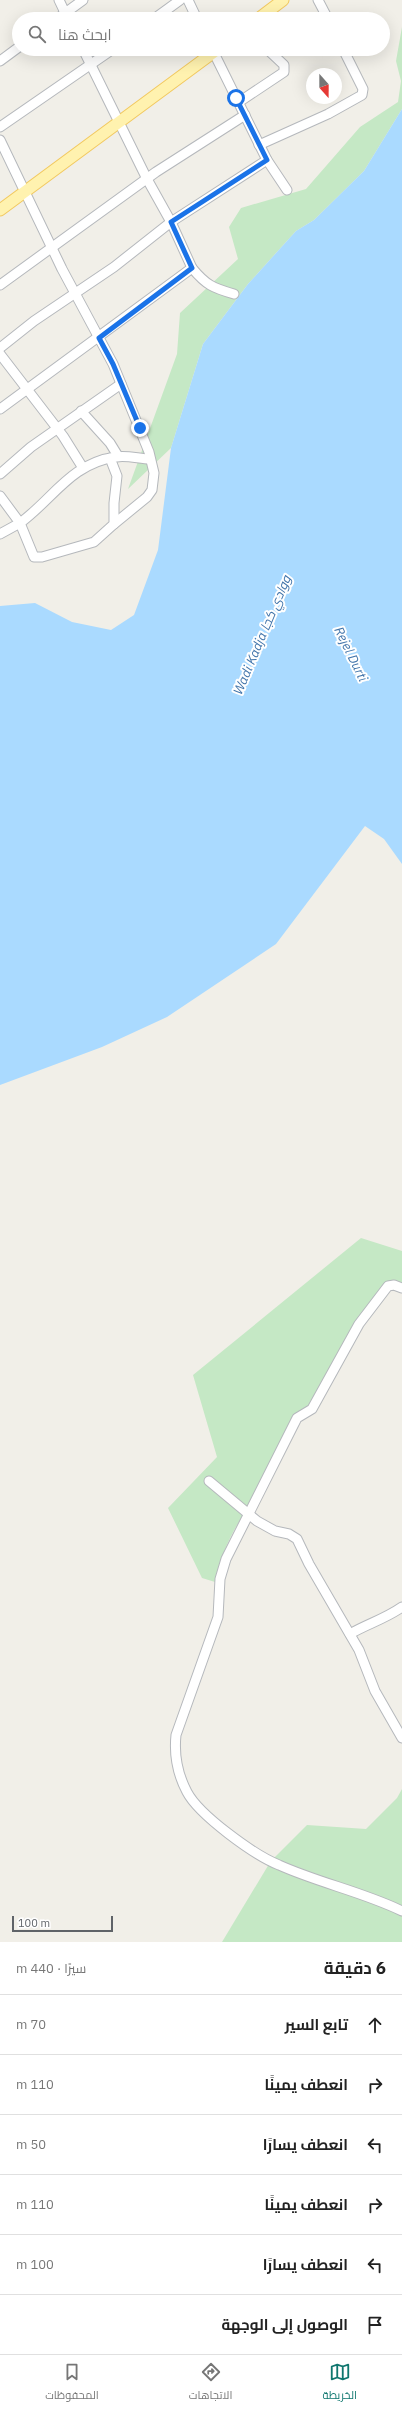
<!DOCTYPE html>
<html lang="ar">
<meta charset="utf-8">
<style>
:root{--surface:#fff;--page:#f6f6f6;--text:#222;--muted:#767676;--line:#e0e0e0;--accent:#0f766e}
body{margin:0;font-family:"IBM Plex Sans",Cairo,sans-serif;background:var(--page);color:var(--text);direction:rtl}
.compass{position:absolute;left:306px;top:68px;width:36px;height:36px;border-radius:50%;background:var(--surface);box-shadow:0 4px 16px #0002;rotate:159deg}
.scale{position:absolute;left:12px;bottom:10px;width:101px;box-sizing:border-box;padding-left:4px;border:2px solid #5f6368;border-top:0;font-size:11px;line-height:14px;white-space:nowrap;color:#5f6368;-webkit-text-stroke:3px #fff;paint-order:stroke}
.stop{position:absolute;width:12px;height:12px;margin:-9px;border:3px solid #1a73e8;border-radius:50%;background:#fff}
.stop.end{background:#1a73e8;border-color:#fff;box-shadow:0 1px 4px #0008}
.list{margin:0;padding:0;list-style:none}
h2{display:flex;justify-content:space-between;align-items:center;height:52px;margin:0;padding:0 16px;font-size:17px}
h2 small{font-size:13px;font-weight:400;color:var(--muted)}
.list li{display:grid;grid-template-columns:26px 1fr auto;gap:12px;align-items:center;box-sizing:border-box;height:60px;padding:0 16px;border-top:1px solid var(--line)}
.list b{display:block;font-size:15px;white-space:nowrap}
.list em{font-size:13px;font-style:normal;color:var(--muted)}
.icon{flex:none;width:22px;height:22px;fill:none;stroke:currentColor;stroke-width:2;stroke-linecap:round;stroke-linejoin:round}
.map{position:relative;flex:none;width:402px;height:1942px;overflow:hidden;direction:ltr}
.search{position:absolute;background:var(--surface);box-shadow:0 4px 16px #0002;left:12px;right:12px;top:12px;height:44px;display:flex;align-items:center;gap:10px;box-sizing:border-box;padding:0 14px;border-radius:22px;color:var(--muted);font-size:15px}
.sheet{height:412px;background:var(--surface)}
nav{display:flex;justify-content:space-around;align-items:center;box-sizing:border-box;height:56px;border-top:1px solid var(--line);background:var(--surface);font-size:11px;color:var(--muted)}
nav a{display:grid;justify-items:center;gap:2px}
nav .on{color:var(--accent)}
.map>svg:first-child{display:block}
.green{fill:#c5e8c5}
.water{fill:#aadaff}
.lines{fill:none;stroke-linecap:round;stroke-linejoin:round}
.minor-casing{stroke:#b5b8bc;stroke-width:11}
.major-casing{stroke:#f2c960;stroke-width:13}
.minor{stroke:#fff;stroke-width:9}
.major{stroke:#fff2af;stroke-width:11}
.route{stroke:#1a73e8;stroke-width:5}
.labels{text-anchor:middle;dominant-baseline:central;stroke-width:4;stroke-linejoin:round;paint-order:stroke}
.water-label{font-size:13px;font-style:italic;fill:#4174aa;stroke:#fff}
</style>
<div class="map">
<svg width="402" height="1942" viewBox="0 0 402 1942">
<rect width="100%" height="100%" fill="#f1efe8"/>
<g class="green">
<path d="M 402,27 L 402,109 L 364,171 L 314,220 L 296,231 L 248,284 L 203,344 L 171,448 L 128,489 L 177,354 L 180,313 L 238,259 L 229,227 L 241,208 L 306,189 L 360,127 L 398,102 L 401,81 L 396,61 Z"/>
<path d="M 361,1238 L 402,1251 L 402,1286 L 387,1285 L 311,1408 L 296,1417 L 247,1510 C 232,1530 220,1557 215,1582 L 202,1578 L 168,1508 L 217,1457 L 193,1375 Z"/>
<path d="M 402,1789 L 402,1909 L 272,1860 L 307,1825 L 366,1829 L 397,1798 Z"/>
<path d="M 269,1864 L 402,1914 L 402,1942 L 222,1942 Z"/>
</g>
<path class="water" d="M 402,109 L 402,864 L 384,839 L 365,826 L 276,944 L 167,1017 L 102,1047 L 0,1085 L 0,606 L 35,603 L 72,622 L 111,630 L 134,615 L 158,550 L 171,448 L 203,344 L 248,284 L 296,231 L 314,220 L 364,171 Z"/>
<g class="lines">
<g class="minor-casing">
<g id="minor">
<path d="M 59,0 L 68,19"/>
<path d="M 188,0 L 197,19"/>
<path d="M 318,0 L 328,19"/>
<path d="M 57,19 L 83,0"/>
<path d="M 154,19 L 180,0"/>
<path d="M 212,49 L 267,160 L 287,190"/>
<path d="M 0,61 L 19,47"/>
<path d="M 239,102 L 284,72 L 284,65 L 267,49"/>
<path d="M 0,127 L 113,49"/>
<path d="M 0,140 L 62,269 L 113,364 L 149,452 L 154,473 L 152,490 L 147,497 L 114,524"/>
<path d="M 259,145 L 328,114 L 362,95 L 363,89 L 343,49"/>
<path d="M 192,268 C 206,285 213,288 234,294"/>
<path d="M 0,285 L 156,172 L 245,115"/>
<path d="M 0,348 L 34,321 L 114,267 L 171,222 L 267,160"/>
<path d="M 0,354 L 63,436 L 83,468"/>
<path d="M 0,409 L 192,268 L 171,222 L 147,179 L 83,49"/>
<path d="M 81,411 L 110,443 L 118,456"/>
<path d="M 110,458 L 117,476 L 114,503 L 114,524 L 94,542 L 42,557 L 34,557 L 20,523 C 53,499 71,463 116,457 C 127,455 140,459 150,459"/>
<path d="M 0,474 L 31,447 L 121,384"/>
<path d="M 0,496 L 20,523 L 0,534"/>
<path d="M 402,1288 L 394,1285 L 388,1286 L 359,1324 L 312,1409 L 297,1418 L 226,1559 L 220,1579 L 218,1617 L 176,1735 C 174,1754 178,1775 187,1792 C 199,1815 254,1855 279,1865 C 319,1883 363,1892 402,1911"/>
<path d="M 209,1481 L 257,1521 L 275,1531 L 289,1534 L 297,1539 L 309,1564 L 359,1650 L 375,1691 L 402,1738"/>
<path d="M 350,1634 C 367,1624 385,1619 402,1607"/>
</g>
</g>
<g class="major-casing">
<g id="major">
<path d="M 258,19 L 283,0"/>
<path d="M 0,210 L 218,49"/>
</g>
</g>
<use href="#minor" class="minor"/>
<use href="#major" class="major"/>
</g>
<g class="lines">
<path class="route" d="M 140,428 L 113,364 L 99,338 L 192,268 L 171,222 L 267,160 L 236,98"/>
</g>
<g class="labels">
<g class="water-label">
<text transform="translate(262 635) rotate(-67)">Wadi Kadja ووادي كجا</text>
<text transform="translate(351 654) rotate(64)">Rejel Durti</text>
</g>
</g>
</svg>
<svg class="compass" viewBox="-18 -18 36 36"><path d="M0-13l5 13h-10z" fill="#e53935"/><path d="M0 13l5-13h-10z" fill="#767676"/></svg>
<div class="scale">100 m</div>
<div class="stop" style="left:236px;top:98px"></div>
<div class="stop end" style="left:140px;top:428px"></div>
<div class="search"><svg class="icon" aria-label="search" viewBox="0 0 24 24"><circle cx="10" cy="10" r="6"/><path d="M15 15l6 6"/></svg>ابحث هنا</div>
</div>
<section class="sheet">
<h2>6 دقيقة<small>سيرًا · 440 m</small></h2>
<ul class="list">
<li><svg class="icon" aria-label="ahead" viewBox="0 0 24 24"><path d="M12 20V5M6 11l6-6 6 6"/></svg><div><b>تابع السير</b></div><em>70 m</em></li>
<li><svg class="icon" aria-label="right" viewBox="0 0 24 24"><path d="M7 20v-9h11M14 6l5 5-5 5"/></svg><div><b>انعطف يمينًا</b></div><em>110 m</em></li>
<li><svg class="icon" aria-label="left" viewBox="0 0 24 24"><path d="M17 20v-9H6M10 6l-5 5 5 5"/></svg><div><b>انعطف يسارًا</b></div><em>50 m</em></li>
<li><svg class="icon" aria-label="right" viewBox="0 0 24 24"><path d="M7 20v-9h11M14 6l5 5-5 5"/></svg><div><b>انعطف يمينًا</b></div><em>110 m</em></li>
<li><svg class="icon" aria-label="left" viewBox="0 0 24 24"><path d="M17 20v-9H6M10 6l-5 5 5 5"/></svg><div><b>انعطف يسارًا</b></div><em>100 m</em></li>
<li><svg class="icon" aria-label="arrive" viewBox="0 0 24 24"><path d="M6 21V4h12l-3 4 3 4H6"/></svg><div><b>الوصول إلى الوجهة</b></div></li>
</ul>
</section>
<nav>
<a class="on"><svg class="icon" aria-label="map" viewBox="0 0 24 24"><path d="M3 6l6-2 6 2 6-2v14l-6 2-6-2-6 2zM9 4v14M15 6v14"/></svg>الخريطة</a>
<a><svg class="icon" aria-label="directions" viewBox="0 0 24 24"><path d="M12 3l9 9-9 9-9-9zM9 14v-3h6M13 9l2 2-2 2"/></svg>الاتجاهات</a>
<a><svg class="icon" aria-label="saved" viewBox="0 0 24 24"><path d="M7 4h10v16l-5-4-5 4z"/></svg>المحفوظات</a>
</nav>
